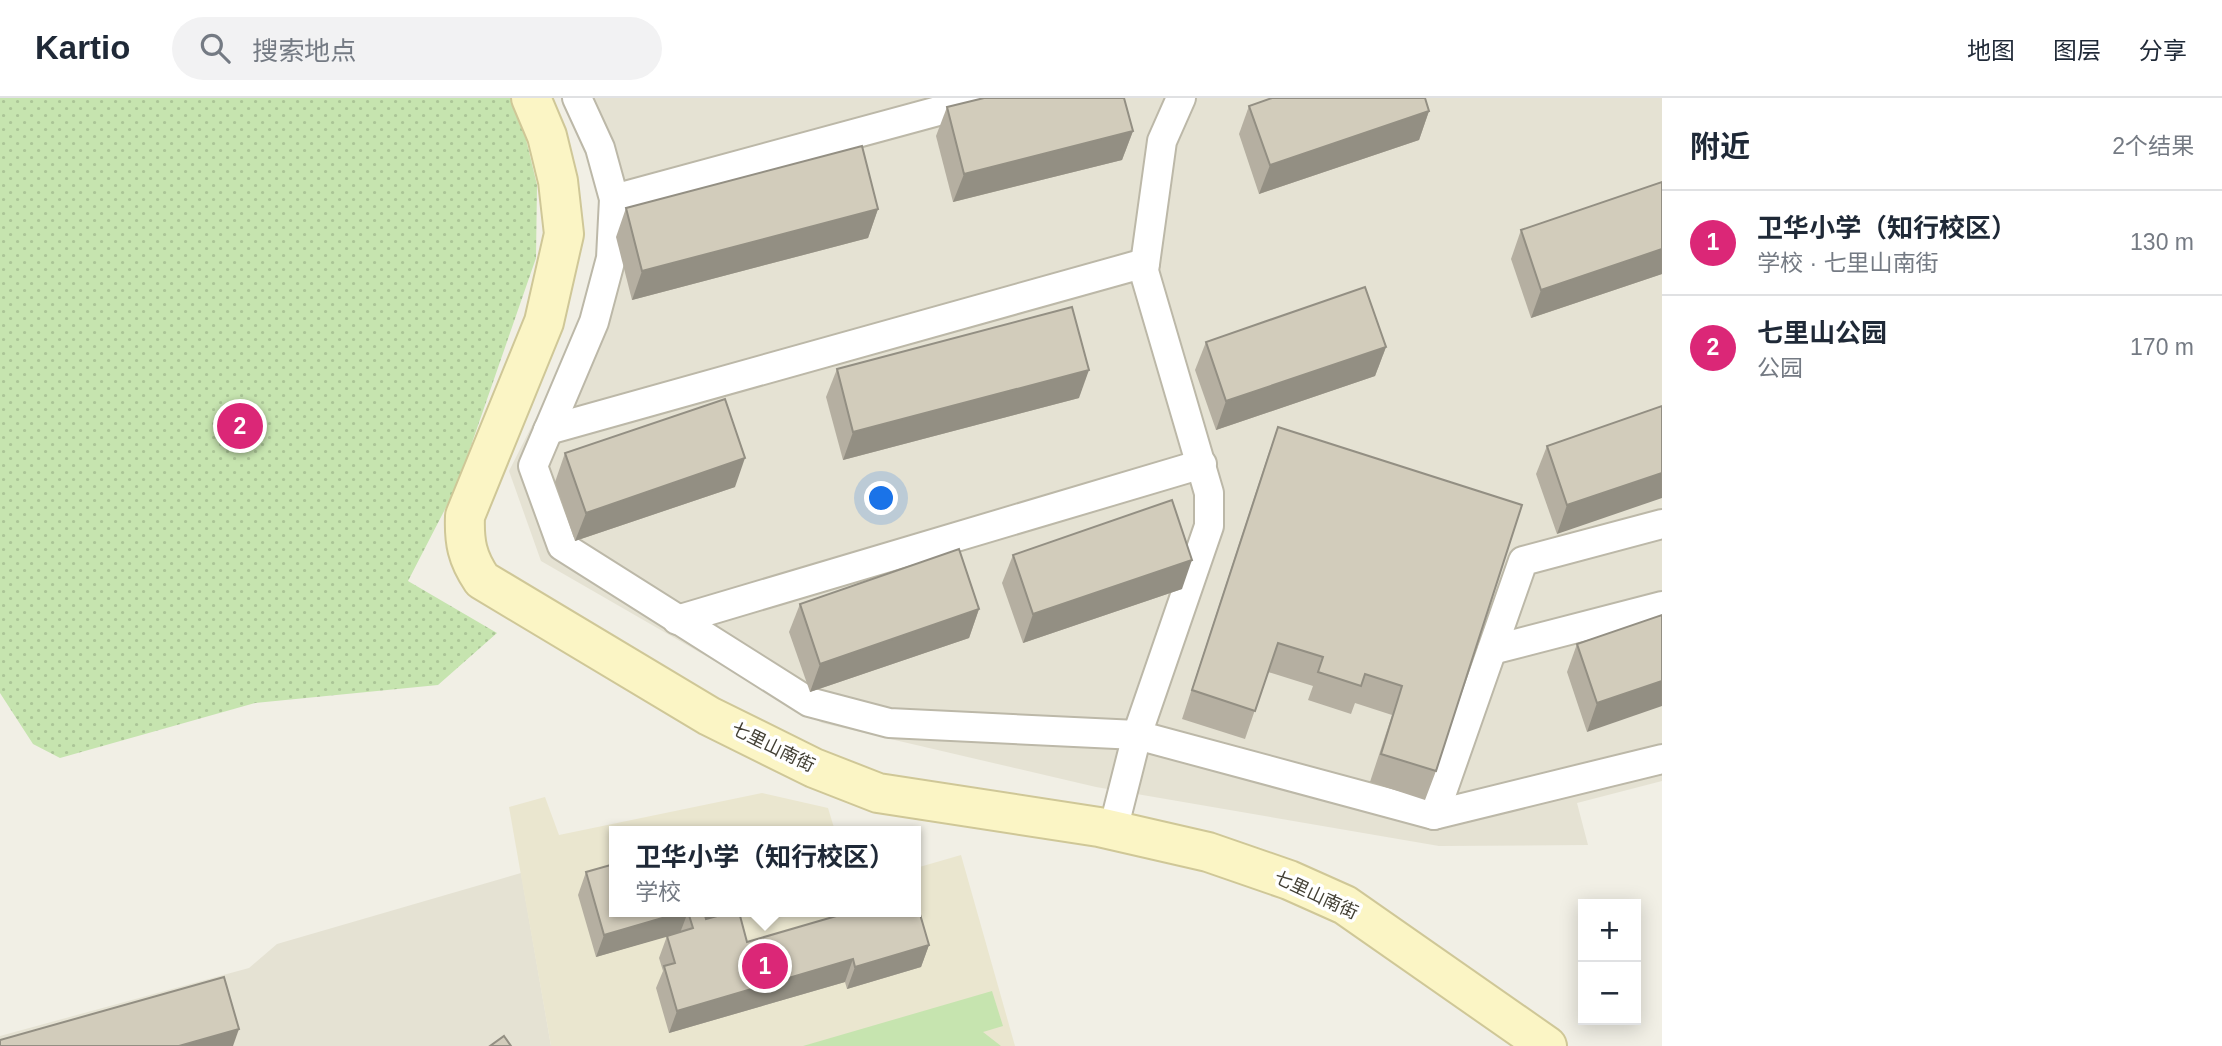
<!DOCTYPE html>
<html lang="zh">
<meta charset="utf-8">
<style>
:root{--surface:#fff;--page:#f2f2f3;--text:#1f2937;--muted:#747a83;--line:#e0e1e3;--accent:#db2777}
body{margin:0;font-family:Helvetica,"Noto Sans SC",sans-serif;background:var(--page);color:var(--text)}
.controls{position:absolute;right:21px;bottom:21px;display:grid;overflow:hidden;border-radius:0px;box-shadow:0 4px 18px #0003}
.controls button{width:63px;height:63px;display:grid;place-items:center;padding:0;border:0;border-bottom:2px solid var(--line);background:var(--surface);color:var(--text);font:35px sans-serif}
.you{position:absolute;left:882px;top:401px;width:24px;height:24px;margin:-18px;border:5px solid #fff;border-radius:50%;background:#1a73e8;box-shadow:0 0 0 10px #1a73e833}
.badge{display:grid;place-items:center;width:46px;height:46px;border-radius:50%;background:var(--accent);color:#fff;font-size:23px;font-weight:700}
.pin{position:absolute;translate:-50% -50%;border:4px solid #fff;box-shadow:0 2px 7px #0006}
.popup{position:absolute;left:609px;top:728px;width:312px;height:91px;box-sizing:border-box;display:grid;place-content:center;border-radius:0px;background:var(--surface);filter:drop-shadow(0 2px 5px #0005);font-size:23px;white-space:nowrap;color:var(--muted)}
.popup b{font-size:26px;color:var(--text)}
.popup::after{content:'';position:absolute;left:50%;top:100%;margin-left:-14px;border:14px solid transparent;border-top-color:var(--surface)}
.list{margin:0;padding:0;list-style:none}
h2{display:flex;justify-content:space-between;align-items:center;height:91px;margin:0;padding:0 28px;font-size:30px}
h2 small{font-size:23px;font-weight:400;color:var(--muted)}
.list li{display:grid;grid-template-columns:46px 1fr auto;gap:21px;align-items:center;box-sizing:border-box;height:105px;padding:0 28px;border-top:2px solid var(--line)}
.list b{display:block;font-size:26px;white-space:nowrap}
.list p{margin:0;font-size:23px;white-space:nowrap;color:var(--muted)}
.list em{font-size:23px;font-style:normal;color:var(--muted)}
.icon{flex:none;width:38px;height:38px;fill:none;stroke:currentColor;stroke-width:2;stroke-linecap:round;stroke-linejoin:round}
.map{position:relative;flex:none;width:1662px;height:948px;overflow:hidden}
header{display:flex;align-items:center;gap:42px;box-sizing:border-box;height:98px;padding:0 35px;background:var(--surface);border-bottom:2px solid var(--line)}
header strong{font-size:33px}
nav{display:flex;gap:38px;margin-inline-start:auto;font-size:24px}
.search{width:490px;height:63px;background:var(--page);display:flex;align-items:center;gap:18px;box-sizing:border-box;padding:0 24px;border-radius:38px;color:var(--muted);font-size:26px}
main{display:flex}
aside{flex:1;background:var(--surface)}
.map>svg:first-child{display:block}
.residential{fill:#e5e2d3}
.education{fill:#eae6cf}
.green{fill:url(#green-dots)}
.pitch{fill:#c6e4af}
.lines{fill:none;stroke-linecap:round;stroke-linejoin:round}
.street-casing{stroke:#bcb8a8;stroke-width:32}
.secondary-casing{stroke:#cfc797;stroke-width:42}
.street{stroke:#fff;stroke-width:28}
.secondary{stroke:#fbf5c5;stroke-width:38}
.wall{fill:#b5afa1}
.shaded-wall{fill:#938f83}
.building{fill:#d2ccbb;stroke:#938f83;stroke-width:2}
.labels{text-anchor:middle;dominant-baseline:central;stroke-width:7;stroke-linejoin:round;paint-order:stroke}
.street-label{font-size:18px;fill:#434035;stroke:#fff}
</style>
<header>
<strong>Kartio</strong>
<div class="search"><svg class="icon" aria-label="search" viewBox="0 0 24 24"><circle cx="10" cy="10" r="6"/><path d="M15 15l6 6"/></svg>搜索地点</div>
<nav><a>地图</a><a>图层</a><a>分享</a></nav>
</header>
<main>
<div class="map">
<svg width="1662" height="948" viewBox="0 0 1662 948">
<defs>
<pattern id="green-dots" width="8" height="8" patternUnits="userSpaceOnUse" patternTransform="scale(1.75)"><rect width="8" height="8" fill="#c6e4af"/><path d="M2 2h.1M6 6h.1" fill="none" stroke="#abc597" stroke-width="1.8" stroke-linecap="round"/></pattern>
</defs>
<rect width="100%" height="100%" fill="#f1efe5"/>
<g class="residential">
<path d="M 565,0 L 1662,0 L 1662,683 L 1577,705 L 1588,747 L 1439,748 L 1096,689 L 822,625 L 541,463 L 509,373 L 582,229 L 601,140 L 597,75 Z"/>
<path d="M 521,775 L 551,948 L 0,948 L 0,938 L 249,870 L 277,846 Z"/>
</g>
<path class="education" d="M 762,695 L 828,710 L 835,733 L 614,733 L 614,814 L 916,814 L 916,770 L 961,757 L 1015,948 L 551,948 L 509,709 L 545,699 L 559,737 Z"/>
<path class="green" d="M 0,0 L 511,0 L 524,33 L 537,87 L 536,160 L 457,388 L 408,483 L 497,535 L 438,587 L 255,605 L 60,660 L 33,646 L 0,595 Z"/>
<path class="pitch" d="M 992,893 L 1003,928 L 983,934 L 1001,948 L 803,948 Z"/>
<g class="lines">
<g class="street-casing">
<g id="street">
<path d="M 577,0 L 600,50 L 614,101 L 611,160 L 594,224 L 533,368 L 562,448 L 809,604 L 889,625 L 1137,637 L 1434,717 L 1662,661"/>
<path d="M 614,101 L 986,0"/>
<path d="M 548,332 L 1145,165"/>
<path d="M 677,522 L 1202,366"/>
<path d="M 1492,552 L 1662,508"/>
<path d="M 1434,717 L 1523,463 L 1662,426"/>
<path d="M 1113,732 L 1137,637 L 1209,428 L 1209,395 L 1144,173 L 1162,43 L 1181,0"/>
</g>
</g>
<g class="secondary-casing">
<path id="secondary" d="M 531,0 L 547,38 L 558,83 L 564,136 L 544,224 L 465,418 C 464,444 467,460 482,482 L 709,618 L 814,670 L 878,695 L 1099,729 L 1208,754 L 1289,782 L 1345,807 L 1547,948"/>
</g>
<use href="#street" class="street"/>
<use href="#secondary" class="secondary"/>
</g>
<g class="wall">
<path d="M 1249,8 L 1429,13 L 1419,42 L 1259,96 L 1239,36 Z"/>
<path d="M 947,9 L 1133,33 L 1122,62 L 953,104 L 936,38 Z"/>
<path d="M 1662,84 L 1662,176 L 1531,220 L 1511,161 L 1521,132 Z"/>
<path d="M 626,110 L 878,111 L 868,140 L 632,202 L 616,139 Z"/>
<path d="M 1206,244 L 1386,249 L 1375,278 L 1216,332 L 1195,272 Z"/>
<path d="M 837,271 L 1079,300 L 843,362 L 826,299 Z"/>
<path d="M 1662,308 L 1557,436 L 1536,376 L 1547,348 Z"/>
<path d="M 1278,329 L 1522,407 L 1436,673 L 1425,702 L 1370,684 L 1392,617 L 1355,605 L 1351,616 L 1308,602 L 1313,588 L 1268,574 L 1245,641 L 1182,621 L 1268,357 Z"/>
<path d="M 565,355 L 735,389 L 575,443 L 555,384 Z"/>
<path d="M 1013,457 L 1182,491 L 1023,545 L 1002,485 Z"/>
<path d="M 800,506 L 979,511 L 969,540 L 810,594 L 789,534 Z"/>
<path d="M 1662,517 L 1587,634 L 1567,574 L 1577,546 Z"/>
<path d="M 586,774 L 614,814 L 739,814 L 747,844 L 929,847 L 921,869 L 847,891 L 845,884 L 669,935 L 656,890 L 663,873 L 659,860 L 667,838 L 596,859 L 578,797 Z"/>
</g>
<g class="shaded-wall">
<path d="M 1429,13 L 1419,42 L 1259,96 L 1270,67 Z"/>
<path d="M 1133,33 L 1122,62 L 953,104 L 964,76 Z"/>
<path d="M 878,111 L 868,140 L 632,202 L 642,173 Z"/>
<path d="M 1662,151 L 1662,176 L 1531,220 L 1541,192 Z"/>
<path d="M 1386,249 L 1375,278 L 1216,332 L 1226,303 Z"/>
<path d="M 1089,272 L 1079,300 L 843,362 L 853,334 Z"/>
<path d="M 745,360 L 735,389 L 575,443 L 586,415 Z"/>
<path d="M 1662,375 L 1662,400 L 1557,436 L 1567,407 Z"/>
<path d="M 1192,462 L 1182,491 L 1023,545 L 1033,516 Z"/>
<path d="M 979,511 L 969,540 L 810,594 L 820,566 Z"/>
<path d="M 1662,583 L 1662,608 L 1587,634 L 1597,605 Z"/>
<path d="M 683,814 L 688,814 L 680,835 L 596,859 L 604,837 Z"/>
<path d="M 704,814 L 732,814 L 696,836 Z"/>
<path d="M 929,847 L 921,869 L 847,891 L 855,869 Z"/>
<path d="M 853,861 L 845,884 L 669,935 L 677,913 Z"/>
<path d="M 239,931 L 233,948 L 179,948 Z"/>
</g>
<g class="building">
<path d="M 984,0 L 1124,0 L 1133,33 L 964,76 L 947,9 Z"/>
<path d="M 1272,0 L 1425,0 L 1429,13 L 1270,67 L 1249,8 Z"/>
<path d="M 862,48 L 878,111 L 642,173 L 626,110 Z"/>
<path d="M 1662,84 L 1662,151 L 1541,192 L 1521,132 Z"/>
<path d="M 1365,189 L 1386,249 L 1226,303 L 1206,244 Z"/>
<path d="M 1072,209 L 1089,272 L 853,334 L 837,271 Z"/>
<path d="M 725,301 L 745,360 L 586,415 L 565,355 Z"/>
<path d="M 1662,308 L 1662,375 L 1567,407 L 1547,348 Z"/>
<path d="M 1278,329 L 1522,407 L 1436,673 L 1381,656 L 1402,588 L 1365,576 L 1361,588 L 1318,574 L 1323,559 L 1278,545 L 1255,613 L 1192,592 Z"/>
<path d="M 1172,402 L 1192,462 L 1033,516 L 1013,457 Z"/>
<path d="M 959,451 L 979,511 L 820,566 L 800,506 Z"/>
<path d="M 1662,517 L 1662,583 L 1597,605 L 1577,546 Z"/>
<path d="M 738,730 L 739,733 L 727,733 Z"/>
<path d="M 614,766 L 614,814 L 683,814 L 604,837 L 586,774 Z"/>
<path d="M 915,799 L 929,847 L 855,869 L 853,861 L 677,913 L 664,868 L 675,865 L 667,838 L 693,830 L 688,814 L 704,814 L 706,821 L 732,814 L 739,814 L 747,844 L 850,814 L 915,814 Z"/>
<path d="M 224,879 L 239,931 L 179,948 L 0,948 L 0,942 Z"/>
<path d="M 504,938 L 511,948 L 490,948 Z"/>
</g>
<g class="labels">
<g class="street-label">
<text transform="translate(773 649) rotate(26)">七里山南街</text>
<text transform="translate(1316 797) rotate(25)">七里山南街</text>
</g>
</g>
</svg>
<div class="controls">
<button>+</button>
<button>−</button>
</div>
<div class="you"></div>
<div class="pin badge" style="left:765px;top:868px">1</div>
<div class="popup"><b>卫华小学（知行校区）</b>学校</div>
<div class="pin badge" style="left:240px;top:328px">2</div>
</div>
<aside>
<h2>附近<small>2个结果</small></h2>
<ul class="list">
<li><span class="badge">1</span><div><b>卫华小学（知行校区）</b><p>学校 · 七里山南街</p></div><em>130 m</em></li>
<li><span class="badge">2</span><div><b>七里山公园</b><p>公园</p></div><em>170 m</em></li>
</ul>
</aside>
</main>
